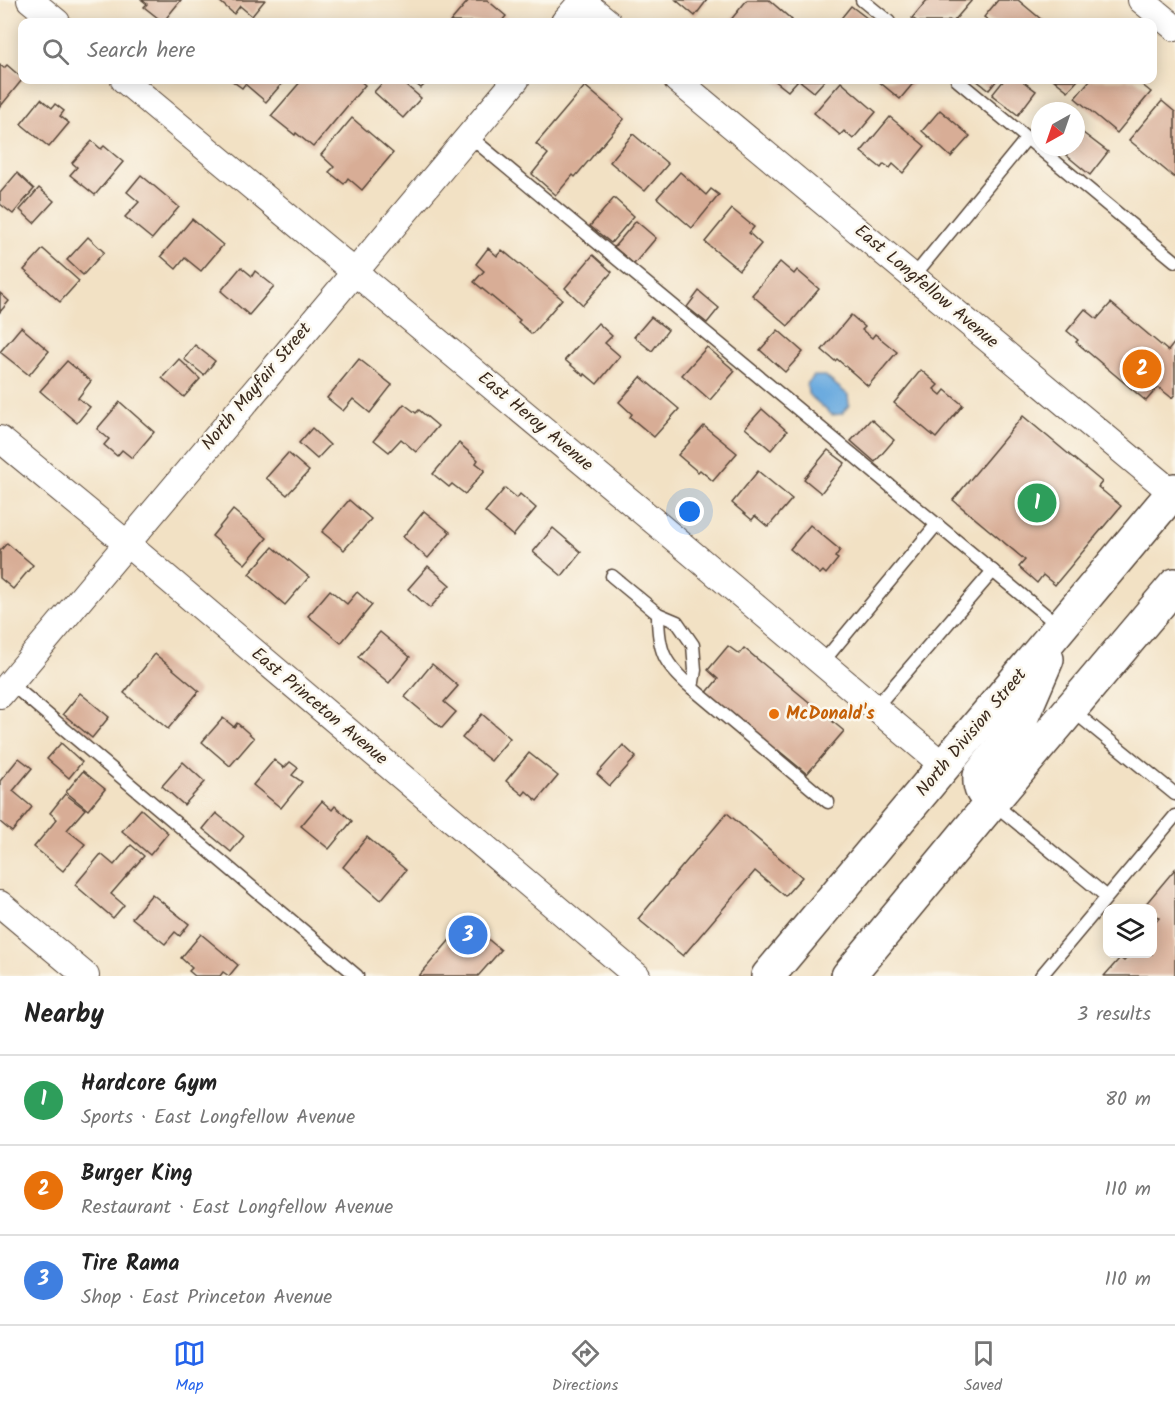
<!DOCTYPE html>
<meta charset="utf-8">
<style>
:root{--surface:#fff;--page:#f2f2f2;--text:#222;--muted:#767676;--line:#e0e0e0;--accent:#2563eb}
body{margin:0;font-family:Kalam,sans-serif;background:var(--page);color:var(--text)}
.controls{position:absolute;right:18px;bottom:18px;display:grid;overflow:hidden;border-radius:12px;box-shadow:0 3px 15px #0003}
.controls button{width:54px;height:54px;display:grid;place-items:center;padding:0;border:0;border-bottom:2px solid var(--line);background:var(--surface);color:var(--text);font:30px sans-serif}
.compass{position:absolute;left:1031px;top:102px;width:54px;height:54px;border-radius:50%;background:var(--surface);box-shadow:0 3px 15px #0003;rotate:220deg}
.you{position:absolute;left:690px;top:512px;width:21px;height:21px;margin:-15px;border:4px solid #fff;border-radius:50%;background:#1a73e8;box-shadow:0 0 0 9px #1a73e833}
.badge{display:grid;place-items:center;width:39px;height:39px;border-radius:50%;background:var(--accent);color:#fff;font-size:20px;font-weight:700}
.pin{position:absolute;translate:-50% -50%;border:3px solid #fff;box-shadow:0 2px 6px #0006}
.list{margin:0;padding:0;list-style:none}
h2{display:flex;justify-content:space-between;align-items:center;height:78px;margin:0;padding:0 24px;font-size:26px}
h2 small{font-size:20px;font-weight:400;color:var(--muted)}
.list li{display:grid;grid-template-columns:39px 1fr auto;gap:18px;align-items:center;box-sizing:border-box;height:90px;padding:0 24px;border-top:2px solid var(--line)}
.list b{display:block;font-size:22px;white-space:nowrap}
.list p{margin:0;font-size:20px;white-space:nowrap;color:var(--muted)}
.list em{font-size:20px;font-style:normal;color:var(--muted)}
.icon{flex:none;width:33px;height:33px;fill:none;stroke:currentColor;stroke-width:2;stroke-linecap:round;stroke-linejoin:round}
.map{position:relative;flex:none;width:1175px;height:976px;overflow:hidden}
.search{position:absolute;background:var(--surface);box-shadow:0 3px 15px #0003;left:18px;right:18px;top:18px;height:66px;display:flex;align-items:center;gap:15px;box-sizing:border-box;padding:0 21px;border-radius:12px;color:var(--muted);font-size:22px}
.sheet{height:348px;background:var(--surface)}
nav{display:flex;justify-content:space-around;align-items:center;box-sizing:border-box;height:84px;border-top:2px solid var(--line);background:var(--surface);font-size:16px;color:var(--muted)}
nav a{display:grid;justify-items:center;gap:3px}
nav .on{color:var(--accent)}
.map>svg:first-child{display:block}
.water{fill:#6cabdf;stroke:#546a7e;stroke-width:1.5}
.building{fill:#d8ad96}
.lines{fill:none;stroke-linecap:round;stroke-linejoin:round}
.service-casing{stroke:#564537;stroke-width:15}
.minor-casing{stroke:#564537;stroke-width:28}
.primary-casing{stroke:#564537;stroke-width:36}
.service{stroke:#fff;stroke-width:12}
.minor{stroke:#fff;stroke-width:26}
.primary{stroke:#fff;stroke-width:33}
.food-dot{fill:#e8710a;stroke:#fbf7ec;stroke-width:2}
.labels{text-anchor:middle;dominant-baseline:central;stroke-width:5;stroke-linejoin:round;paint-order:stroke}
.street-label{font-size:18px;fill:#3b2a1e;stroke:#fbf7ec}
.food-label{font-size:18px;font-weight:bold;fill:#c56008;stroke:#fbf7ec;text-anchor:start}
</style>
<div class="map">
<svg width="1175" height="976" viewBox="0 0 1175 976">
<rect width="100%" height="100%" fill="#fbf7ec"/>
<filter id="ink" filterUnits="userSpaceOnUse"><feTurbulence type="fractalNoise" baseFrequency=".0167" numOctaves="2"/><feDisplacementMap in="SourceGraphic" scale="12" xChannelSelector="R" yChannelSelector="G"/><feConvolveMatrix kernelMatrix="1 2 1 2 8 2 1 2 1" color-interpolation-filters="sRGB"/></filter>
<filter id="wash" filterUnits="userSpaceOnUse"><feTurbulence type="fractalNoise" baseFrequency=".008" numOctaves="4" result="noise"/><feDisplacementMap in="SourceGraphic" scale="24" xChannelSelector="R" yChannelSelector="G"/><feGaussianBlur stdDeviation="1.35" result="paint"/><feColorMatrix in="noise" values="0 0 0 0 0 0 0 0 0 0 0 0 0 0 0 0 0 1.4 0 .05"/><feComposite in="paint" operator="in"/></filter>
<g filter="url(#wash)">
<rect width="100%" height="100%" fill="#f2e1c4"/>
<path class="water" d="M 814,376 L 825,376 L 848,395 L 849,405 L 842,414 L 832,415 L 808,394 L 807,384 Z"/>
<g id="blocks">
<g class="building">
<path d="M 142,0 L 181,0 L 163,22 L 144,7 L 147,4 Z"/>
<path d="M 218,0 L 265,0 L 252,16 L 240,6 L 234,14 Z"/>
<path d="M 469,0 L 487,0 L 506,16 L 501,22 L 450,22 Z"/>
<path d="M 676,0 L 707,0 L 695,16 Z"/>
<path d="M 747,0 L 769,0 L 792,20 L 789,22 L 729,22 Z"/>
<path d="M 927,0 L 972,0 L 953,22 L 949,20 L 947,22 L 918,22 L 912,18 Z"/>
<path d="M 998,0 L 1018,0 L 1042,20 L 1040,22 L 991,22 L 984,17 Z"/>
<path d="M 851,6 L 872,22 L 838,22 Z"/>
<path d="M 0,65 L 4,68 L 7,65 L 22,78 L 22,80 L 0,107 Z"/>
<path d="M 231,80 L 285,80 L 266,102 L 245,84 L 242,88 Z"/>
<path d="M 302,80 L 359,80 L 365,85 L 313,147 L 296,133 L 295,135 L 271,116 Z"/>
<path d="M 385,80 L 400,80 L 421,98 L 403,118 L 374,92 Z"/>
<path d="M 411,80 L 429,80 L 421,88 Z"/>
<path d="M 774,80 L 798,80 L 788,91 Z"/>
<path d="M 799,80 L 825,80 L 814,92 Z"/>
<path d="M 877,80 L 916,80 L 900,99 Z"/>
<path d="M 976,80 L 997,80 L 989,90 Z"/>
<path d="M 1004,80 L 1021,80 L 1036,91 L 1018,115 L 992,95 Z"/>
<path d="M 1054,80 L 1078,80 L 1068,91 Z"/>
<path d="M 1090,80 L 1136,80 L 1151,92 L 1117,133 L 1075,98 Z"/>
<path d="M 841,82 L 876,112 L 853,139 L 844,131 L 840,135 L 814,113 Z"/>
<path d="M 585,86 L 624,119 L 575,177 L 573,175 L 556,195 L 532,174 L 548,154 L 536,144 Z"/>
<path d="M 41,99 L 52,108 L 55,104 L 64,111 L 60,116 L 69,123 L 49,147 L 21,124 Z"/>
<path d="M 1162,101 L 1175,112 L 1175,178 L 1129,140 Z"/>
<path d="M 940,110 L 970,136 L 951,157 L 922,131 Z"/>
<path d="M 890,117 L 925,146 L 903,173 L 893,164 L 890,168 L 884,164 L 881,168 L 861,152 Z"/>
<path d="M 352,118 L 393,153 L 362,190 L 348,178 L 344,184 L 329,172 L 334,167 L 321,155 Z"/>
<path d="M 1083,133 L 1108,152 L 1090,175 L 1066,155 L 1072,147 L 1076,147 L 1076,142 Z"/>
<path d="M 633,134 L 668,164 L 645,191 L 610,162 Z"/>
<path d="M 92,141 L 101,149 L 104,146 L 123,162 L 95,195 L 70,175 L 77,167 L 72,163 Z"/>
<path d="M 680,172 L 706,195 L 711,189 L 719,195 L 692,228 L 657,198 Z"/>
<path d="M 17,173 L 34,189 L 13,214 L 0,204 L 0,193 Z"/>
<path d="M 141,175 L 179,207 L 152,239 L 125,217 L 139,202 L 127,192 Z"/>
<path d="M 39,188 L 54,201 L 34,223 L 20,210 Z"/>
<path d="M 614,198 L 634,216 L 611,243 L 590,226 Z"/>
<path d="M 732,209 L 754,227 L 749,233 L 761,244 L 739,270 L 705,242 Z"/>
<path d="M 192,219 L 223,245 L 201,271 L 185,258 L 176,269 L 161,256 Z"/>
<path d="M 636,221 L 656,238 L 634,264 L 614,247 Z"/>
<path d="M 88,237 L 104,252 L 83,275 L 67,260 Z"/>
<path d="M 488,248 L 497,256 L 502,250 L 562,299 L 532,334 L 518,322 L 520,320 L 474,282 L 484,271 L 476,264 Z"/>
<path d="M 43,249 L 79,281 L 60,302 L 24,270 Z"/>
<path d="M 593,255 L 612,272 L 583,305 L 565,288 Z"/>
<path d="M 780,262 L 794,274 L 797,270 L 819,289 L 788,326 L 752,295 Z"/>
<path d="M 241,267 L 252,276 L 255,271 L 274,286 L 249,315 L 221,291 Z"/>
<path d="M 699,291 L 719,308 L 707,323 L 687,307 Z"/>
<path d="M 0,293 L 9,301 L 0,312 Z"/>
<path d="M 1111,303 L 1168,351 L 1175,342 L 1175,394 L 1172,398 L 1158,387 L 1146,401 L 1076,342 L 1078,340 L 1067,331 L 1085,309 L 1097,319 Z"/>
<path d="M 851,315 L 865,327 L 862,330 L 872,338 L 875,334 L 897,352 L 868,386 L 837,359 L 835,361 L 822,350 Z"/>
<path d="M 651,317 L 668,330 L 652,351 L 634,337 Z"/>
<path d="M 598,323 L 612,336 L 605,343 L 620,356 L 597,384 L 585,374 L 584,376 L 565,360 Z"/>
<path d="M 21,327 L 49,351 L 29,375 L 0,352 Z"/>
<path d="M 778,330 L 803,352 L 785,372 L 760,350 Z"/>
<path d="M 195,345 L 215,361 L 204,375 L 184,359 Z"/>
<path d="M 707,347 L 735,371 L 710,400 L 682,375 Z"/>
<path d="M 179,359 L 200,379 L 184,397 L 162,378 Z"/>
<path d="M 359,359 L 392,385 L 370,413 L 353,399 L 343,411 L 327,398 Z"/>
<path d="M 67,361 L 91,381 L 78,398 L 90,407 L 77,423 L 40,391 Z"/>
<path d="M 921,370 L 938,385 L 934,389 L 941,395 L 945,390 L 963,405 L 936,438 L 894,403 Z"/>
<path d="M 641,377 L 679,409 L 654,437 L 630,417 L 632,414 L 619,402 Z"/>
<path d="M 120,402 L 154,432 L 132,458 L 122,450 L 117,456 L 104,445 L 109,439 L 97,429 Z"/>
<path d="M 404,404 L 416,413 L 419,410 L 438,426 L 416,452 L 401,439 L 389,452 L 374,440 Z"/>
<path d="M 762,409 L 787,431 L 771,450 L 745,428 Z"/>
<path d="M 1023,416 L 1102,482 L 1098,487 L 1121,506 L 1055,585 L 1043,575 L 1037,583 L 1019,567 L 1025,560 L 953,500 Z"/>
<path d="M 871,419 L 894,440 L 875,462 L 851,441 Z"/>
<path d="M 704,426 L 737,453 L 713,481 L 700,470 L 698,472 L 678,455 Z"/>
<path d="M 312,428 L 330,445 L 317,459 L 299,443 Z"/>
<path d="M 459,443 L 478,460 L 476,463 L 485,470 L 465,494 L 452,484 L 449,487 L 433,474 Z"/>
<path d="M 828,450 L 845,463 L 821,493 L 804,479 Z"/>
<path d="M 288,453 L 309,471 L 287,495 L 266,478 Z"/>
<path d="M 758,471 L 792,499 L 768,527 L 755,516 L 752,520 L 732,503 Z"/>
<path d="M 505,488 L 517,498 L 520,494 L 536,508 L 513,536 L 485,512 Z"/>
<path d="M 349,500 L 371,519 L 344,550 L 322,532 Z"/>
<path d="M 233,510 L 267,538 L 245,564 L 212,536 Z"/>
<path d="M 424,511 L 450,532 L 428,558 L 403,537 Z"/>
<path d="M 810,525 L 840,550 L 835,557 L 838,559 L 826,574 L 823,571 L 820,574 L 790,549 Z"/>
<path d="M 553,528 L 581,552 L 562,576 L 533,552 Z"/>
<path d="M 7,543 L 33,565 L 13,589 L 0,578 L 0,551 Z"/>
<path d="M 273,547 L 309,577 L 285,605 L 249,574 Z"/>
<path d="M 428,566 L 450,585 L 430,608 L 408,589 Z"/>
<path d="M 330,590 L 347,604 L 357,592 L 372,605 L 341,643 L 308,616 Z"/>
<path d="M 380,632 L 410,657 L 389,683 L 358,657 Z"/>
<path d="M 728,646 L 739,654 L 744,648 L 844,731 L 807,774 L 778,750 L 774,755 L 704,696 L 718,679 L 708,670 Z"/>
<path d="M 155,654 L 199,691 L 168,729 L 124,693 Z"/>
<path d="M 432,664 L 458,686 L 444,702 L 456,712 L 442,728 L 405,697 Z"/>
<path d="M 80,693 L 109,717 L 92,738 L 63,714 Z"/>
<path d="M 482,714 L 510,738 L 491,761 L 462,738 Z"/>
<path d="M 223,718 L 234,727 L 237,723 L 254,738 L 230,766 L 202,742 Z"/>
<path d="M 61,743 L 82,762 L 69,778 L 47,759 Z"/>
<path d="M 623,745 L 636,757 L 610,786 L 597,774 Z"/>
<path d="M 529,753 L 558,776 L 537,801 L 526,791 L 523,795 L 506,781 Z"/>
<path d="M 19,758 L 32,768 L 13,791 L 32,807 L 12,832 L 0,822 L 0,781 Z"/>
<path d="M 274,760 L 284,768 L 290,762 L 298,768 L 292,775 L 302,782 L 281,808 L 253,785 Z"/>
<path d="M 183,762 L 205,782 L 184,805 L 162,786 Z"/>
<path d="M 83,771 L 105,789 L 88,810 L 66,792 Z"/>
<path d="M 65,794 L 85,809 L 67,830 L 85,844 L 63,871 L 34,847 L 57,819 L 50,813 Z"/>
<path d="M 322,801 L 332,810 L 335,806 L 352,821 L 329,849 L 301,826 Z"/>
<path d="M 141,809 L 168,833 L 150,855 L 122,831 Z"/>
<path d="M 216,813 L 244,836 L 231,852 L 203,829 Z"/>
<path d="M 727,813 L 802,877 L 785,896 L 755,871 L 683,956 L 638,919 Z"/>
<path d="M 367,837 L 406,870 L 381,900 L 343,867 Z"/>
<path d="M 131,845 L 144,856 L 111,894 L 124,905 L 113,918 L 75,885 L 101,854 L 114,865 Z"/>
<path d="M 1175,869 L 1175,976 L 1104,976 L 1120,958 L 1124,961 L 1131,954 L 1152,954 L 1152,926 L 1159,918 L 1152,912 L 1152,908 L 1148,908 L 1144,906 Z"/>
<path d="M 152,894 L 189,924 L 180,936 L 175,932 L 165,944 L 132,918 Z"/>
<path d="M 466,921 L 501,950 L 478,976 L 419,976 Z"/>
<path d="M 201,934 L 238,965 L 229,976 L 223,972 L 220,976 L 195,976 L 189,971 L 192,968 L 181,958 Z"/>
</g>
</g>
</g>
<g filter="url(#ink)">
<use href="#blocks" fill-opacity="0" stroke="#564537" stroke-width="1.5"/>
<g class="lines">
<g class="service-casing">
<g id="service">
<path d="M 862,0 L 889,22"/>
<path d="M 957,80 L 1175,261"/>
<path d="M 469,136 L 1059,626"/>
<path d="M 913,277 L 1027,138"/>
<path d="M 612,576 L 658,614 L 677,622 L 693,645 L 695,670 L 692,688 L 828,802"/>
<path d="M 658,614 C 658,651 664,664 692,688"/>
<path d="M 822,663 L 937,524"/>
<path d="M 10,683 L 357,976"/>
<path d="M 875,708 L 993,571"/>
<path d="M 1072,710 L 1175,794"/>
<path d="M 993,803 L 1106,896"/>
<path d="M 1041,976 L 1175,816"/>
</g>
</g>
<g class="minor-casing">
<g id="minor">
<path d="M 30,0 L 57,22"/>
<path d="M 581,0 L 608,22"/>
<path d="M 1141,0 L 1175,28"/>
<path d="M 564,22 L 583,0"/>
<path d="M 124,80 L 656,523 L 944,766"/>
<path d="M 677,80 L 1175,495"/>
<path d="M 0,439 L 126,543 L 637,976"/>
<path d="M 0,695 L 516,80"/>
<path d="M 0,904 L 86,976"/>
</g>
</g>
<g class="primary-casing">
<g id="primary">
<path d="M 992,802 C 982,793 979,789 980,775 L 1018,726 L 1047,659"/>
<path d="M 768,976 L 1175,490"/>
<path d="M 848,976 L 992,802 L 1175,585"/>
</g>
</g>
<use href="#service" class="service"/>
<use href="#minor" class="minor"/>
<use href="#primary" class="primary"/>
</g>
</g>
<circle class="food-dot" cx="774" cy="714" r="6"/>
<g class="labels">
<g class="street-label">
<text transform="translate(926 287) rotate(40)">East Longfellow Avenue</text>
<text transform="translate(257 387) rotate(-50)">North Mayfair Street</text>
<text transform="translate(535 422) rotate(40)">East Heroy Avenue</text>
<text transform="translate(319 707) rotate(40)">East Princeton Avenue</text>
<text transform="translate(972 733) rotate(-50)">North Division Street</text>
</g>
<g class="food-label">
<text x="786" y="714">McDonald's</text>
</g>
</g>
</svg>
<div class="controls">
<button><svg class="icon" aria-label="layers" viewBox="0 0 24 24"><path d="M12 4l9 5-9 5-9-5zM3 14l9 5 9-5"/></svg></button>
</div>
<svg class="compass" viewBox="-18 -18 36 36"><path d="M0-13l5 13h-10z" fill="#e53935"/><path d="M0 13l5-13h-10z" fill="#767676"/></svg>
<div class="you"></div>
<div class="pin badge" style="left:1037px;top:503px;background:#2e9e5b">1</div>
<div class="pin badge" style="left:1142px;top:369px;background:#e8710a">2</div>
<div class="pin badge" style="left:468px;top:935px;background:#3f7fe0">3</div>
<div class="search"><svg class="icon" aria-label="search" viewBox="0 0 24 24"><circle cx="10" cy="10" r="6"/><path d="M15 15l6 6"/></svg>Search here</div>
</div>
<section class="sheet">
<h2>Nearby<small>3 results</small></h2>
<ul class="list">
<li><span class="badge" style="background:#2e9e5b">1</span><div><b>Hardcore Gym</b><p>Sports · East Longfellow Avenue</p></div><em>80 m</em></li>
<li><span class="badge" style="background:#e8710a">2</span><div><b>Burger King</b><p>Restaurant · East Longfellow Avenue</p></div><em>110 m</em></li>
<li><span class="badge" style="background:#3f7fe0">3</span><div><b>Tire Rama</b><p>Shop · East Princeton Avenue</p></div><em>110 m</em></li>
</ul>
</section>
<nav>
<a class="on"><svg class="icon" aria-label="map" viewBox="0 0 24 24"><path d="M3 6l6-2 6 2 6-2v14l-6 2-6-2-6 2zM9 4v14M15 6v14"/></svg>Map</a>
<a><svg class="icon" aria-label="directions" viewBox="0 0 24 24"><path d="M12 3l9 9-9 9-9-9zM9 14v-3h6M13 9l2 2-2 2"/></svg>Directions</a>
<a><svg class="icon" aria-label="saved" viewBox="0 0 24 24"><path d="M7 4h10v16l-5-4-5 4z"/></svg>Saved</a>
</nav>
